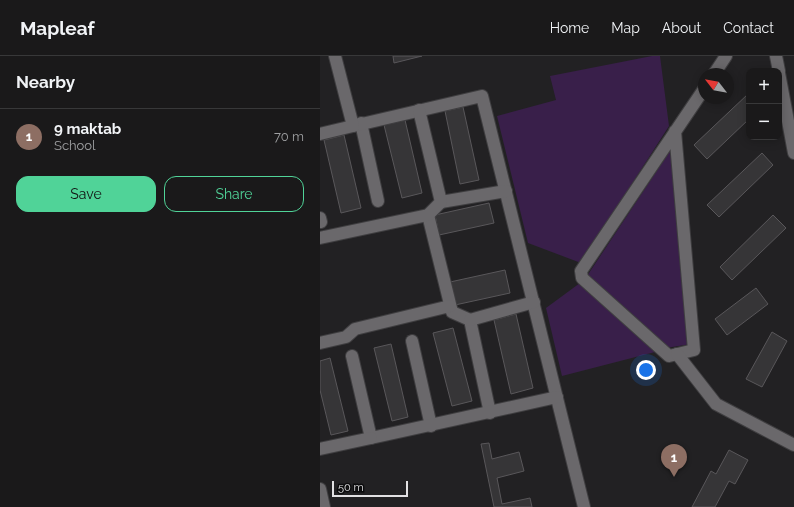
<!DOCTYPE html>
<meta charset="utf-8">
<style>
:root{--surface:#1a191a;--page:#272627;--text:#f1f3f6;--muted:#9fa0a2;--line:#383839;--accent:#50d398}
body{margin:0;font-family:Raleway,sans-serif;background:var(--page);color:var(--text)}
.controls{position:absolute;right:12px;top:12px;display:grid;overflow:hidden;border-radius:8px;box-shadow:0 2px 10px #0003}
.controls button{width:36px;height:36px;display:grid;place-items:center;padding:0;border:0;border-bottom:1px solid var(--line);background:var(--surface);color:var(--text);font:20px sans-serif}
.compass{position:absolute;left:378px;top:12px;width:36px;height:36px;border-radius:50%;background:var(--surface);box-shadow:0 2px 10px #0003;rotate:301deg}
.scale{position:absolute;left:12px;bottom:10px;width:76px;box-sizing:border-box;padding-left:4px;border:2px solid #e2e1e3;border-top:0;font-size:11px;line-height:14px;white-space:nowrap;color:#e2e1e3;-webkit-text-stroke:3px #0b0b0c;paint-order:stroke}
.you{position:absolute;left:326px;top:314px;width:14px;height:14px;margin:-10px;border:3px solid #fff;border-radius:50%;background:#1a73e8;box-shadow:0 0 0 6px #1a73e833}
.badge{display:grid;place-items:center;width:26px;height:26px;border-radius:50%;background:var(--accent);color:#fff;font-size:13px;font-weight:700}
.pin{position:absolute;translate:-50% -33px;filter:drop-shadow(0 1px 2px #0008)}
.pin::after{content:'';position:absolute;top:21px;width:14px;height:12px;background:inherit;clip-path:polygon(0 0,100% 0,50% 100%)}
.list{margin:0;padding:0;list-style:none}
h2{display:flex;justify-content:space-between;align-items:center;height:52px;margin:0;padding:0 16px;font-size:17px}
h2 small{font-size:13px;font-weight:400;color:var(--muted)}
.list li{display:grid;grid-template-columns:26px 1fr auto;gap:12px;align-items:center;box-sizing:border-box;height:56px;padding:0 16px;border-top:1px solid var(--line)}
.list b{display:block;font-size:15px;white-space:nowrap}
.list p{margin:0;font-size:13px;white-space:nowrap;color:var(--muted)}
.list em{font-size:13px;font-style:normal;color:var(--muted)}
.actions{display:flex;gap:8px;padding:12px 16px}
.actions a{flex:1;padding:9px 0;border:1px solid var(--accent);border-radius:12px;text-align:center;font-size:14px;color:var(--accent)}
.actions .main{background:var(--accent);color:#111}
.map{position:relative;flex:none;width:474px;height:451px;overflow:hidden}
header{display:flex;align-items:center;gap:24px;box-sizing:border-box;height:56px;padding:0 20px;background:var(--surface);border-bottom:1px solid var(--line)}
header strong{font-size:19px}
nav{display:flex;gap:22px;margin-inline-start:auto;font-size:14px}
main{display:flex}
aside{flex:1;background:var(--surface)}
.map>svg:first-child{display:block}
.green{fill:#391f4a}
.building{fill:#363537;stroke:#59575a}
.lines{fill:none;stroke-linecap:round;stroke-linejoin:round}
.minor-casing{stroke:#3f3e40;stroke-width:14}
.minor{stroke:#6a686b;stroke-width:12}
</style>
<header>
<strong>Mapleaf</strong>
<nav><a>Home</a><a>Map</a><a>About</a><a>Contact</a></nav>
</header>
<main>
<aside>
<h2>Nearby<small></small></h2>
<ul class="list">
<li><span class="badge" style="background:#8d6e63">1</span><div><b>9 maktab</b><p>School</p></div><em>70 m</em></li>
</ul>
<div class="actions"><a class="main">Save</a><a>Share</a></div>
</aside>
<div class="map">
<svg width="474" height="451" viewBox="0 0 474 451">
<rect width="100%" height="100%" fill="#222123"/>
<g class="green">
<path d="M 332,0 L 340,0 L 349,70 L 261,207 L 208,187 L 177,60 L 236,44 L 230,20 Z"/>
<path d="M 356,86 L 371,288 L 346,292 L 267,220 Z"/>
<path d="M 260,227 L 335,296 L 242,320 L 226,252 Z"/>
</g>
<g class="building">
<path d="M 73,0 L 102,0 L 74,7 Z"/>
<path d="M 428,38 L 429,63 L 387,103 L 374,89 Z"/>
<path d="M 143,51 L 159,124 L 140,128 L 125,55 Z"/>
<path d="M 85,64 L 102,137 L 82,142 L 64,69 Z"/>
<path d="M 24,79 L 41,152 L 21,157 L 4,84 Z"/>
<path d="M 442,97 L 453,109 L 399,161 L 387,149 Z"/>
<path d="M 169,147 L 174,167 L 119,179 L 115,159 Z"/>
<path d="M 453,159 L 466,172 L 412,224 L 400,211 Z"/>
<path d="M 185,214 L 190,237 L 135,249 L 130,226 Z"/>
<path d="M 436,232 L 448,248 L 407,279 L 395,263 Z"/>
<path d="M 196,258 L 213,332 L 191,338 L 174,264 Z"/>
<path d="M 133,272 L 152,345 L 132,350 L 113,277 Z"/>
<path d="M 452,276 L 467,285 L 442,331 L 426,323 Z"/>
<path d="M 71,288 L 88,361 L 72,365 L 54,292 Z"/>
<path d="M 10,302 L 28,375 L 11,379 L 0,334 L 0,305 Z"/>
<path d="M 169,387 L 172,403 L 199,396 L 204,415 L 177,422 L 182,448 L 210,442 L 212,451 L 174,451 L 161,388 Z"/>
<path d="M 409,394 L 428,404 L 415,428 L 409,425 L 395,451 L 372,451 L 391,415 L 396,418 Z"/>
</g>
<g class="lines">
<g class="minor-casing">
<g id="minor">
<path d="M 456,0 L 459,15"/>
<path d="M 459,17 L 474,97"/>
<path d="M 394,18 L 406,0"/>
<path d="M 41,67 L 58,145"/>
<path d="M 33,70 L 162,40 L 264,451"/>
<path d="M 355,75 L 374,294 L 349,300 L 262,222 L 261,215 L 384,33"/>
<path d="M 0,78 L 33,70 L 15,0"/>
<path d="M 121,146 L 186,135"/>
<path d="M 108,159 L 132,256 L 150,264 L 170,357"/>
<path d="M 0,162 L 1,166"/>
<path d="M 0,182 L 108,159 L 121,146 L 99,54"/>
<path d="M 150,264 L 214,246"/>
<path d="M 92,285 L 111,370"/>
<path d="M 0,287 L 26,281 L 35,273 L 130,250"/>
<path d="M 357,298 L 396,348 L 474,389"/>
<path d="M 32,300 L 51,382 L 237,341"/>
<path d="M 0,393 L 51,382"/>
<path d="M 0,433 L 4,451"/>
</g>
</g>
<use href="#minor" class="minor"/>
</g>
</svg>
<div class="controls">
<button>+</button>
<button>−</button>
</div>
<svg class="compass" viewBox="-18 -18 36 36"><path d="M0-13l5 13h-10z" fill="#e53935"/><path d="M0 13l5-13h-10z" fill="#9fa0a2"/></svg>
<div class="scale">50 m</div>
<div class="you"></div>
<div class="pin badge" style="left:354px;top:421px;background:#8d6e63">1</div>
</div>
</main>
